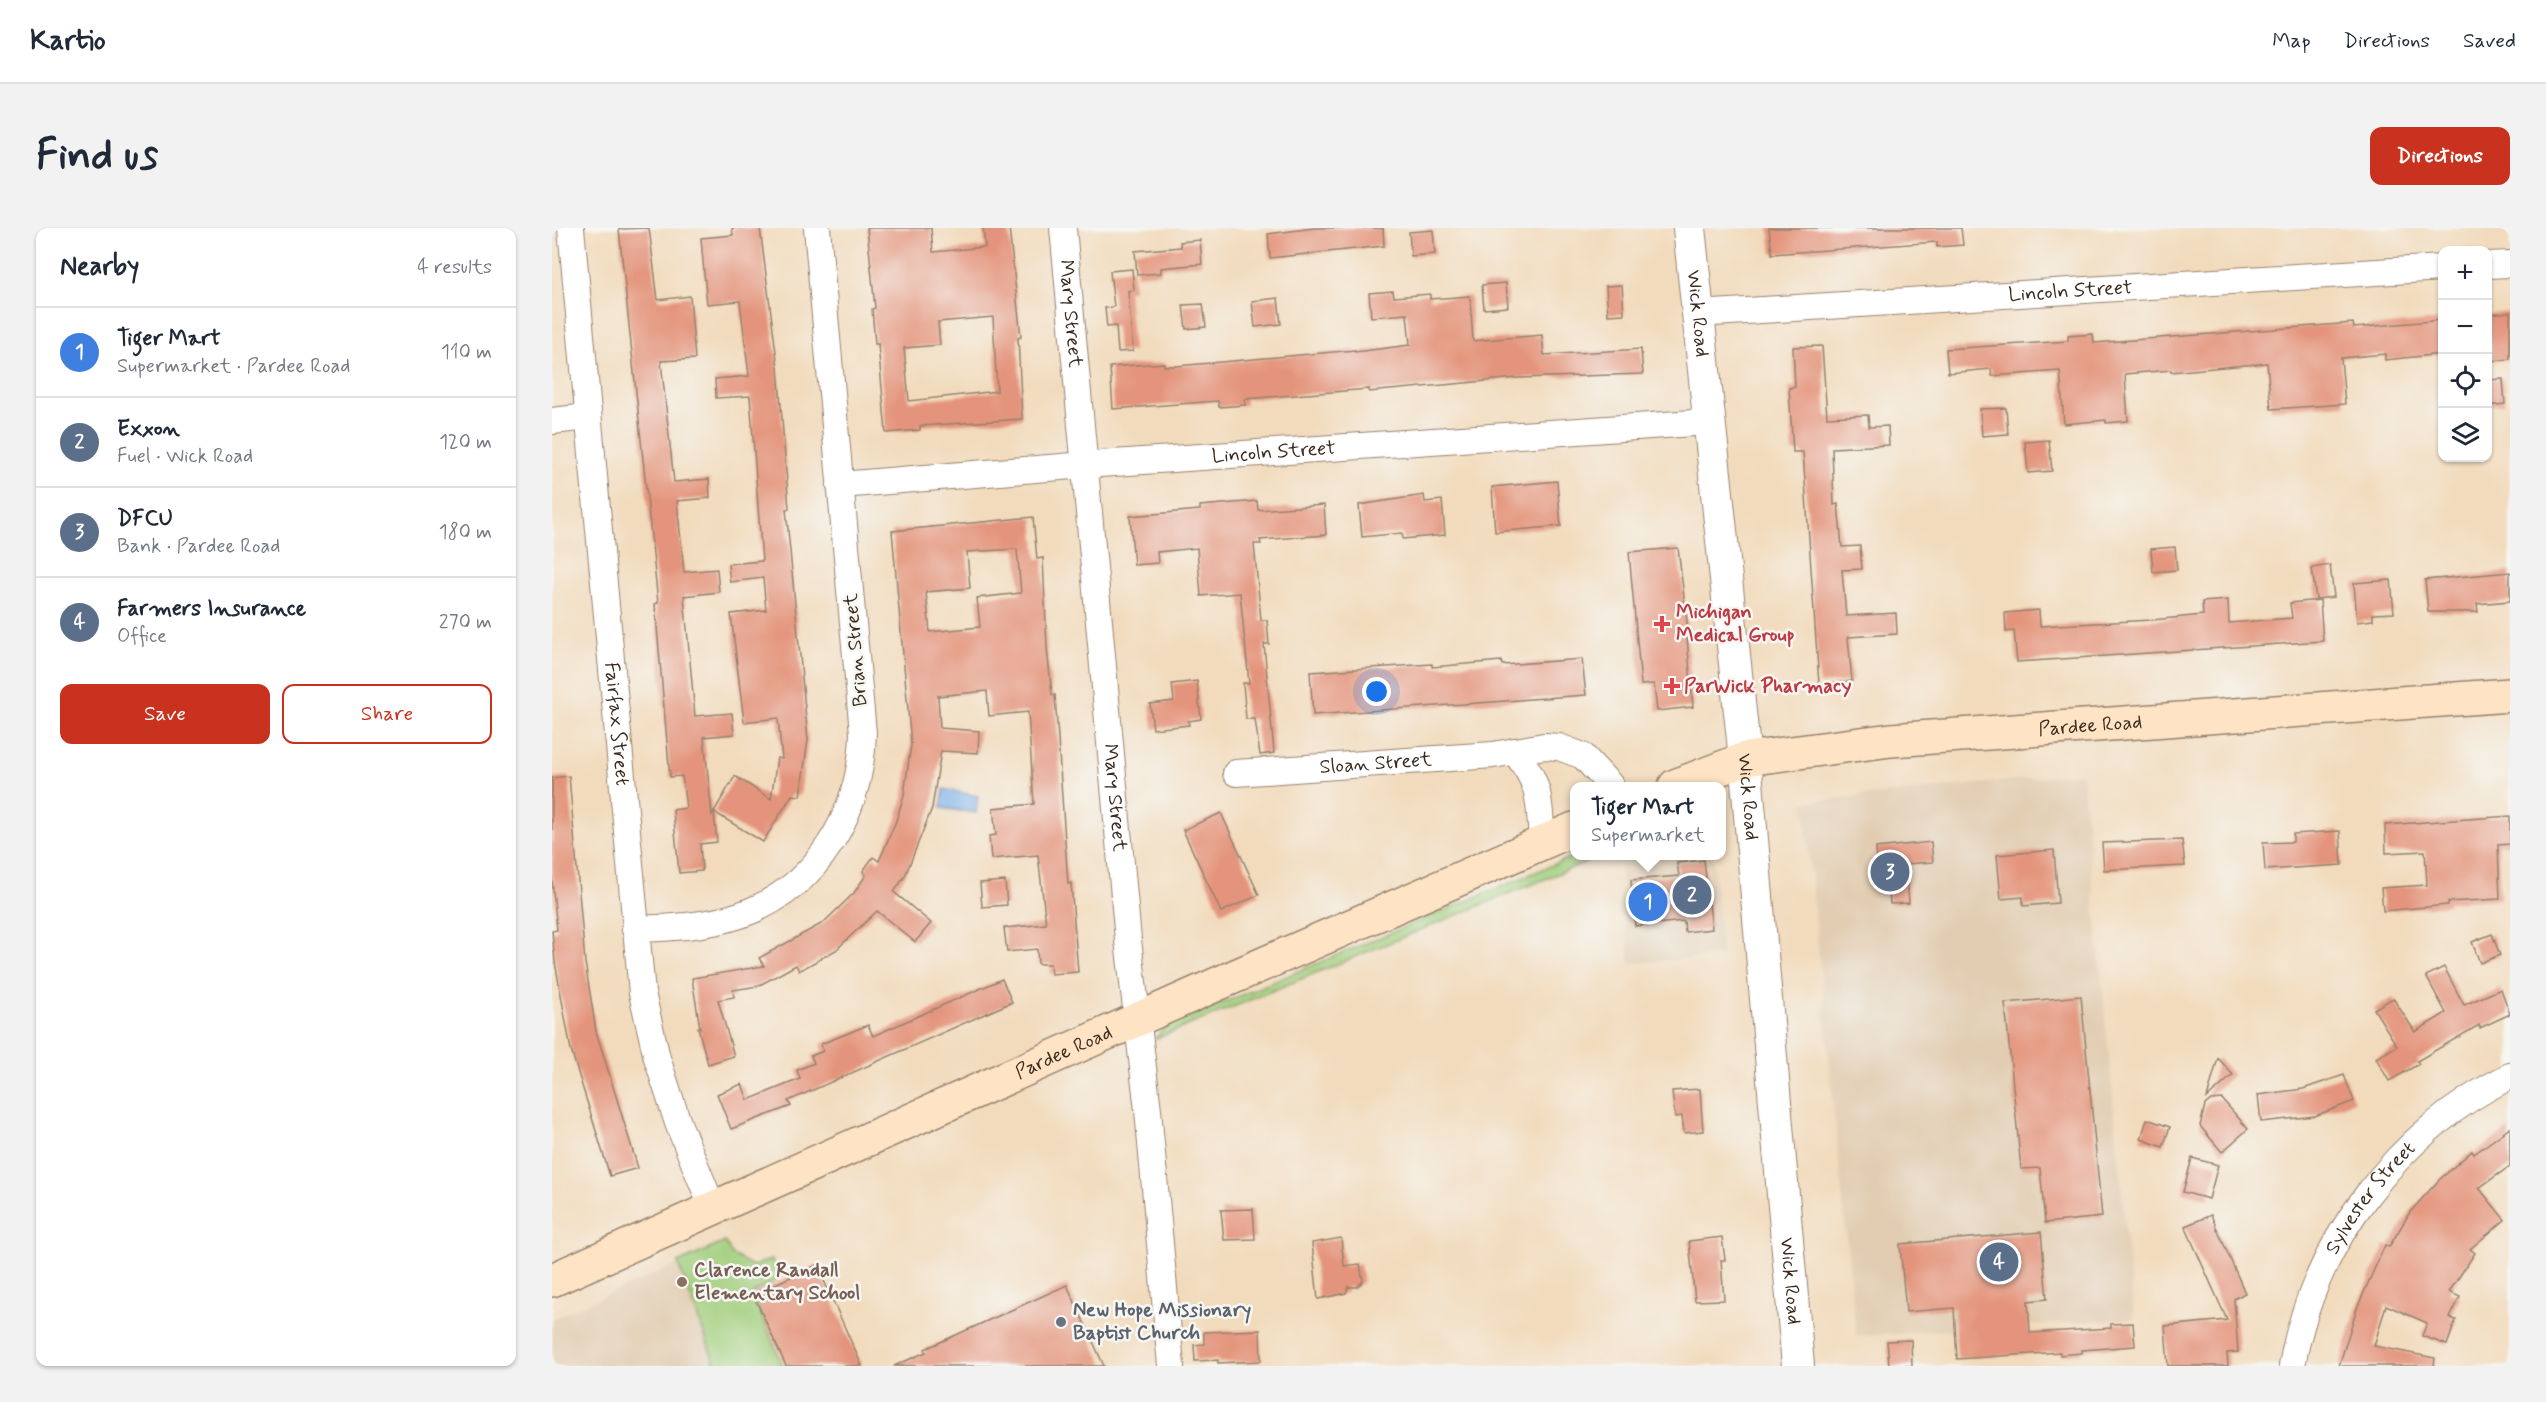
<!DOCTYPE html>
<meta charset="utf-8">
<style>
:root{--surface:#fff;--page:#f2f2f3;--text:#1f2937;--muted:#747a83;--line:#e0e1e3;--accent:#c8321e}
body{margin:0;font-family:Mynerve,sans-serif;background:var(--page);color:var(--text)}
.controls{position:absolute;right:18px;top:18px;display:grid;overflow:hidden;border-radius:12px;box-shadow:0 2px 4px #0004}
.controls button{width:54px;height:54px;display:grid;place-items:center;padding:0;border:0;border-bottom:2px solid var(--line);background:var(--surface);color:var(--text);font:30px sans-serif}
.you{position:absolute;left:825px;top:464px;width:21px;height:21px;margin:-15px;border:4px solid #fff;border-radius:50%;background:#1a73e8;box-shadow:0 0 0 9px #1a73e833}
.badge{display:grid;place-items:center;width:39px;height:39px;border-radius:50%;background:var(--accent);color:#fff;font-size:20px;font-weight:700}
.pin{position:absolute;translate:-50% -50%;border:3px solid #fff;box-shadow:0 2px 6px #0006}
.popup{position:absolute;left:1018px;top:554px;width:156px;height:78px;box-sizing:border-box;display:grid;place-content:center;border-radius:12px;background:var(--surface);filter:drop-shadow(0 2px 4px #0005);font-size:20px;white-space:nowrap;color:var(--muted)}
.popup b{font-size:22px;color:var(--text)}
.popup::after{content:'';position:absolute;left:50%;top:100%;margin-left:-12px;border:12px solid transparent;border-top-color:var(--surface)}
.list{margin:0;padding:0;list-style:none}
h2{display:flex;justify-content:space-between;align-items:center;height:78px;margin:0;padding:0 24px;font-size:26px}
h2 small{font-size:20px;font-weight:400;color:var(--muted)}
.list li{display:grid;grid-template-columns:39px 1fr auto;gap:18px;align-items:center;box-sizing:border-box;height:90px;padding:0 24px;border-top:2px solid var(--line)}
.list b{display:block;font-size:22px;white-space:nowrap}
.list p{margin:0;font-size:20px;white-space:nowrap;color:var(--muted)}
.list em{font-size:20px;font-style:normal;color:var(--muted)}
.actions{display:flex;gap:12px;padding:18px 24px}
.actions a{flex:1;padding:14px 0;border:2px solid var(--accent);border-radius:12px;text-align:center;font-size:21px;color:var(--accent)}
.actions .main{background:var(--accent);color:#fff}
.icon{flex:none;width:33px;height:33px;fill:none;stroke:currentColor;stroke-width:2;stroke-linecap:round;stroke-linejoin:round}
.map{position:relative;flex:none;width:1958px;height:1138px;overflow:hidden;border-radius:12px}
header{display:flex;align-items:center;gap:36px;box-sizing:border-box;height:84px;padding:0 30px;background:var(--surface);border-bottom:2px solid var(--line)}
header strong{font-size:28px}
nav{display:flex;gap:33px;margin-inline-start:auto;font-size:21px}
.intro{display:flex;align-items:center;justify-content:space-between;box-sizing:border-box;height:144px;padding:0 36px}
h1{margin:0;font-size:42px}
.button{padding:15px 27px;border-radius:12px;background:var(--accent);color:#fff;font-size:21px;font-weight:700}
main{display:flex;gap:36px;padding:0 36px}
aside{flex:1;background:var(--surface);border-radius:12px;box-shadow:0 2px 4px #0004}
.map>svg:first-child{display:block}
.built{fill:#e2cdb2}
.green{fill:#a0ce7b;stroke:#6e7c4c;stroke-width:1.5}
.water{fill:#79b0e8;stroke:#5a6d83;stroke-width:1.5}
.building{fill:#e4947c;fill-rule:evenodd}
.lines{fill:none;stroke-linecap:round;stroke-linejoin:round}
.minor-casing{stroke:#96826e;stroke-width:28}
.tertiary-casing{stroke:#96826e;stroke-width:34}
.secondary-casing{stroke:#96826e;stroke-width:36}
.minor{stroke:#fff;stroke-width:26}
.tertiary{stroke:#fff;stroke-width:32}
.secondary{stroke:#fee4c5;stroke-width:33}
.health-dot{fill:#e0444e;stroke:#f6f6f2;stroke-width:2}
.education-dot{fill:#8d6e63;stroke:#f6f6f2;stroke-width:2}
.worship-dot{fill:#6b7280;stroke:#f6f6f2;stroke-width:2}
.labels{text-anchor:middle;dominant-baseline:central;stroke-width:5;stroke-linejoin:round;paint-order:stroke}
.street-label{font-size:20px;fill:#3b2a1e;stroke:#f6f6f2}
.health-label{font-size:20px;font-weight:bold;fill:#be3a42;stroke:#f6f6f2;text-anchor:start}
.education-label{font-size:20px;font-weight:bold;fill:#785e54;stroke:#f6f6f2;text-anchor:start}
.worship-label{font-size:20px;font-weight:bold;fill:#5b616d;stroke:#f6f6f2;text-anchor:start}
</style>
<header>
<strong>Kartio</strong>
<nav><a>Map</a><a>Directions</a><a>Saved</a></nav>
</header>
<div class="intro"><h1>Find us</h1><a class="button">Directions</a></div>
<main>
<aside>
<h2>Nearby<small>4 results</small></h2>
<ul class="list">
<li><span class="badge" style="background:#3f7fe0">1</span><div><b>Tiger Mart</b><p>Supermarket · Pardee Road</p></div><em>110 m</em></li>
<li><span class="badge" style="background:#5c6f8a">2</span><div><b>Exxon</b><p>Fuel · Wick Road</p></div><em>120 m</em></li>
<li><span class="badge" style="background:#5c6f8a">3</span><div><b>DFCU</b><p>Bank · Pardee Road</p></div><em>180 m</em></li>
<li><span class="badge" style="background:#5c6f8a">4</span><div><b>Farmers Insurance</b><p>Office</p></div><em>270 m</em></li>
</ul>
<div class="actions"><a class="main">Save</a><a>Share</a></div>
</aside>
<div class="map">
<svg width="1958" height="1138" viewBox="0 0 1958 1138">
<rect width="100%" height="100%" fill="#f6f6f2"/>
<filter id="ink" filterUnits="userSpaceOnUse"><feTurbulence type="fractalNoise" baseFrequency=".0167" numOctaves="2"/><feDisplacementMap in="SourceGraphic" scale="12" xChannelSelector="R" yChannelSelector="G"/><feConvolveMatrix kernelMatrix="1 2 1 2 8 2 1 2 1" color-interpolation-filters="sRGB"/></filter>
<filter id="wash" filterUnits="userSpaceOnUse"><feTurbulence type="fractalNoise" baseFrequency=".008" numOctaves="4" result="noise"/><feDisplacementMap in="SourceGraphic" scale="24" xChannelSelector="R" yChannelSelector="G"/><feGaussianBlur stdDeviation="1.35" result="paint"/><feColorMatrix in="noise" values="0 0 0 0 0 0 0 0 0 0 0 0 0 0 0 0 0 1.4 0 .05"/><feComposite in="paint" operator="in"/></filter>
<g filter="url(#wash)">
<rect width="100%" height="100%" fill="#f2dbbd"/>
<g class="built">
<path d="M 1530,545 L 1582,1091 L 1304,1108 L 1252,574 Z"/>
<path d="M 1067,628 L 1161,628 L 1170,727 L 1078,736 Z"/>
<path d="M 171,1017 L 182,1138 L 0,1138 L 0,1091 Z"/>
</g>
<g class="green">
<path d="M 1022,628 L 1049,628 L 603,811 L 613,799 Z"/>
<path d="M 173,1014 L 180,1027 L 201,1038 L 220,1031 L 227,1051 L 200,1065 L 231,1138 L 164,1138 L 126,1035 Z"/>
</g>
<path class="water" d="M 392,561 L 426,568 L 424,585 L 389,580 Z"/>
<g id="blocks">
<g class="building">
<path d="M 97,0 L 106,72 L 138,68 L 143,131 L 109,133 L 122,254 L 157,251 L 158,270 L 125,273 L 132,344 L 165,341 L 167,364 L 132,368 L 143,488 L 180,485 L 182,506 L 152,509 L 160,587 L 183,548 L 219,571 L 225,530 L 230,531 L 226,490 L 192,494 L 179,386 L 214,382 L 211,350 L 178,354 L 176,336 L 210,333 L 198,168 L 164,170 L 163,151 L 197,148 L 188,73 L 155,76 L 151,34 L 149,10 L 181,7 L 180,0 L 208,0 L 226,140 L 237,281 L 234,281 L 256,512 L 248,568 L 240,567 L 211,614 L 162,584 L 165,614 L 148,616 L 150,643 L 127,645 L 121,582 L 134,580 L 130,548 L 118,549 L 103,376 L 106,375 L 67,1 Z"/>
<path d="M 315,0 L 379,0 L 381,24 L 433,19 L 431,0 L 457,0 L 469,109 L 466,110 L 470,191 L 368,198 L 368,202 L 334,205 L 326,116 L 323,116 L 320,81 L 323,80 ZM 441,89 L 445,163 L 357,173 L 352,120 L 388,117 L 386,94 Z"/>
<path d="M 762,0 L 831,0 L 832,18 L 718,30 L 716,6 Z"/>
<path d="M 1217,0 L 1409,0 L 1411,17 L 1385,19 L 1385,14 L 1220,26 Z"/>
<path d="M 881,2 L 883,26 L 859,28 L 857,4 Z"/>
<path d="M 648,12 L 650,36 L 609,40 L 609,45 L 585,47 L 583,23 L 629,19 L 628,14 Z"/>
<path d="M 580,41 L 582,62 L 576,63 L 581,123 L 566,124 L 564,98 L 555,99 L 553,80 L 562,79 L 558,43 Z"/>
<path d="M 954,55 L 956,79 L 932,81 L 930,57 Z"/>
<path d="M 1070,57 L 1072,86 L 1056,87 L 1054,58 Z"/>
<path d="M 841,63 L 842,69 L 878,66 L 878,71 L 918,68 L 921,113 L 990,107 L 992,127 L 1089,121 L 1091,146 L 966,150 L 817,164 L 817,161 L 693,171 L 694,177 L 667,179 L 666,173 L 561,181 L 558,139 L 612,135 L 612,138 L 625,138 L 803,122 L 803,124 L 858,117 L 855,86 L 819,89 L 817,65 Z"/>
<path d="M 726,70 L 729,96 L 703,99 L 700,73 Z"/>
<path d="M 651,76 L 654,99 L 634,101 L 631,77 Z"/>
<path d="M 1958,84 L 1958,131 L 1941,133 L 1937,86 Z"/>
<path d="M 1890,92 L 1890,126 L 1833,132 L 1833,126 L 1789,130 L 1793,176 L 1719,181 L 1715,135 L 1619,144 L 1619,142 L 1573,146 L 1576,193 L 1554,195 L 1554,192 L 1512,196 L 1508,143 L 1440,148 L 1439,141 L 1396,145 L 1394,121 L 1516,113 L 1516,108 L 1541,106 L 1542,115 L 1801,95 L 1802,100 Z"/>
<path d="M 1270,118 L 1275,189 L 1316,187 L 1317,199 L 1336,198 L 1337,217 L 1280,220 L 1282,277 L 1286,276 L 1290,319 L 1308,318 L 1310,341 L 1290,342 L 1294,388 L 1344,385 L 1345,406 L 1296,409 L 1300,453 L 1267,456 L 1251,224 L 1241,224 L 1237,160 L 1243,159 L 1241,119 Z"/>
<path d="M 1951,151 L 1953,176 L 1935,178 L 1935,152 Z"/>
<path d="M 1454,180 L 1456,206 L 1430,208 L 1428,181 Z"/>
<path d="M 1497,212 L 1500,243 L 1476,245 L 1473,214 Z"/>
<path d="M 1005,253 L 1009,298 L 943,304 L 940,259 Z"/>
<path d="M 872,267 L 873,274 L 890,272 L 893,307 L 851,311 L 850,305 L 810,309 L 807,277 Z"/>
<path d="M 705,273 L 706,282 L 772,277 L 774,307 L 708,312 L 709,316 L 702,316 L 709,392 L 715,392 L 717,416 L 712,416 L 722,525 L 708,527 L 703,491 L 694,491 L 691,455 L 697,455 L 688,365 L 649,368 L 645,320 L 605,324 L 606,335 L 582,337 L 578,288 L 648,282 L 648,278 Z"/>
<path d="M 481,289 L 485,331 L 491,330 L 495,420 L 500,467 L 503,467 L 516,656 L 519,655 L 526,744 L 499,746 L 498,736 L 486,736 L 485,721 L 455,724 L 452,700 L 494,696 L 486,627 L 439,631 L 437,608 L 444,607 L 441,580 L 482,576 L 476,484 L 437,488 L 435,463 L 386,468 L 388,500 L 427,503 L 426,525 L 389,523 L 380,580 L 353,648 L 342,664 L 379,695 L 363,714 L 325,683 L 284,722 L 247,743 L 244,737 L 206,758 L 181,762 L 182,769 L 166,772 L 182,828 L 156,836 L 146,800 L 148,800 L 140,750 L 212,738 L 207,730 L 271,695 L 302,665 L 314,647 L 311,643 L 321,629 L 327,633 L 344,593 L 352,567 L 359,516 L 340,303 ZM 465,321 L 469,365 L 425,370 L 428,399 L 378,404 L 374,364 L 418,360 L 415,324 Z"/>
<path d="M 1623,319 L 1625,342 L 1601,344 L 1599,321 Z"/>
<path d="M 1126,320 L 1137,410 L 1135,410 L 1141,479 L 1105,483 L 1102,456 L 1089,457 L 1077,324 Z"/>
<path d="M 1778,337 L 1782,369 L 1764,371 L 1760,340 Z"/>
<path d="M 1958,344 L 1958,373 L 1925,376 L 1926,384 L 1876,384 L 1873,352 Z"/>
<path d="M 1839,352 L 1842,385 L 1821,386 L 1821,392 L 1805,394 L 1802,355 Z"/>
<path d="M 1676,372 L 1677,395 L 1740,390 L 1738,375 L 1768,372 L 1771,413 L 1465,434 L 1462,403 L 1454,404 L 1453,385 L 1487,382 L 1488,398 L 1600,392 L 1651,387 L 1650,374 Z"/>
<path d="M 1030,431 L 1034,467 L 761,487 L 758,444 L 880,436 L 880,439 L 949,433 L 950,437 Z"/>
<path d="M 645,453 L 649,491 L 636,493 L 637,497 L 601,501 L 598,476 L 622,473 L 620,456 Z"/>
<path d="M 17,548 L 33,734 L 44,803 L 86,940 L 58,948 L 19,822 L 3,734 L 0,703 L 5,702 L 0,652 L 0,550 Z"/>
<path d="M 669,585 L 707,667 L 669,684 L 631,602 Z"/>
<path d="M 1958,588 L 1958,616 L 1946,617 L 1948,671 L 1896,674 L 1896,677 L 1831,683 L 1829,660 L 1875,657 L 1873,623 L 1834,625 L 1833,597 Z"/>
<path d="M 1788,603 L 1790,637 L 1713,642 L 1711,615 L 1741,614 L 1741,606 Z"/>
<path d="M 1630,612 L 1633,638 L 1552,642 L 1550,615 Z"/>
<path d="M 1379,614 L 1381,634 L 1354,636 L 1357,675 L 1338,676 L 1337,664 L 1328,665 L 1327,652 L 1322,652 L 1320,634 L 1325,634 L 1324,620 Z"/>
<path d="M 1502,622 L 1506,675 L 1471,678 L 1471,669 L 1449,671 L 1445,627 Z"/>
<path d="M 1152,632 L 1160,701 L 1133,704 L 1132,693 L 1083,698 L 1079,652 L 1127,648 L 1125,635 Z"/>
<path d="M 453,653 L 455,677 L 430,679 L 428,655 Z"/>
<path d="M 1940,706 L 1948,727 L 1928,735 L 1920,714 Z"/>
<path d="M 1892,739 L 1912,777 L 1949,761 L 1958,786 L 1928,800 L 1927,797 L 1865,833 L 1867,836 L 1837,853 L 1824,830 L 1845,818 L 1822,781 L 1841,770 L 1863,804 L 1894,785 L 1874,748 Z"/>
<path d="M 450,751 L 460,774 L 236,873 L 239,878 L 179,901 L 165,866 L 190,856 L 196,872 L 248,851 L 245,842 L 262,835 L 259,828 L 271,823 L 269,816 L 316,797 L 321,808 Z"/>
<path d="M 1529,768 L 1550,989 L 1493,995 L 1488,940 L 1469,941 L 1453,775 Z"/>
<path d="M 1666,830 L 1681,847 L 1655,870 Z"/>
<path d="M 1792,847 L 1802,873 L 1763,888 L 1709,894 L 1706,867 L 1751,861 Z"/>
<path d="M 1148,861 L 1151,903 L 1132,905 L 1130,888 L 1123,889 L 1120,863 Z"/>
<path d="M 1670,871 L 1696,901 L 1670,924 L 1648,898 L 1653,877 L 1659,872 Z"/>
<path d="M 1595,891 L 1618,899 L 1611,919 L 1589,911 Z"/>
<path d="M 1958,900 L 1958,938 L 1927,960 L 1953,992 L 1918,1021 L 1923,1025 L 1897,1064 L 1908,1069 L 1898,1090 L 1904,1092 L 1895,1117 L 1870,1108 L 1875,1095 L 1834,1077 L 1822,1118 L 1883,1130 L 1882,1138 L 1787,1138 L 1805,1080 L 1833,1017 L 1837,1019 L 1858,984 L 1887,952 L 1920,923 L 1922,926 Z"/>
<path d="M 1640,930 L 1666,937 L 1657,971 L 1631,964 Z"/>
<path d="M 701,981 L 703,1011 L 672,1012 L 669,982 Z"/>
<path d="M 1659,987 L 1693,1065 L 1682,1071 L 1686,1124 L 1675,1125 L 1676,1138 L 1616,1138 L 1613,1098 L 1675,1092 L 1633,998 Z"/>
<path d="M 1489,1004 L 1495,1071 L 1476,1073 L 1478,1105 L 1559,1100 L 1559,1096 L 1581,1095 L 1583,1118 L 1530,1122 L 1530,1125 L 1508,1127 L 1508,1124 L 1405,1131 L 1402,1080 L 1354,1084 L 1348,1016 Z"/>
<path d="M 1170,1009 L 1173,1032 L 1169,1032 L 1172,1072 L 1143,1073 L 1137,1013 Z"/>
<path d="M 789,1010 L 792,1038 L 808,1036 L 811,1053 L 805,1059 L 796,1059 L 794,1065 L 766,1071 L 760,1015 Z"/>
<path d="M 265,1037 L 310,1138 L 234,1138 L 201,1066 Z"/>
<path d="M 515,1057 L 552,1138 L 342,1138 L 374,1124 L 373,1121 Z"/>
<path d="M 708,1102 L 709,1133 L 666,1135 L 666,1132 L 643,1133 L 642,1117 L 652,1116 L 652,1104 Z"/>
<path d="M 1359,1112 L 1360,1138 L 1337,1138 L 1335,1113 Z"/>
</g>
</g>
</g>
<g filter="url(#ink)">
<use href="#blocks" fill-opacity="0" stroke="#96826e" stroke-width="1.5"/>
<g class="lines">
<g class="minor-casing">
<g id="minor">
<path id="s1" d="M 19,0 L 90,765 L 105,830 L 126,895 L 161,981"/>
<path id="s2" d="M 511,0 L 576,712 L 596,882 L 619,1138"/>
<path d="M 1936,37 L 1958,36"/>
<path id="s3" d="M 1145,86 L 1890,40"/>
<path d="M 0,193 L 36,189"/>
<path id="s4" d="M 288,257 L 533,237 L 1156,194"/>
<path d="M 962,523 C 990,557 987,573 990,615"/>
<path id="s5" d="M 684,545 L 941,527 L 992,518 L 1007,519 L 1031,528 L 1059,558"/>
<path d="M 83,701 C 117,700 156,698 188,687 C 266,660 309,585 311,505 L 265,0"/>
<path id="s6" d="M 1740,1138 C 1761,1015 1846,903 1958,848"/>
</g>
</g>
<g class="tertiary-casing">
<g id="tertiary">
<path id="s7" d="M 1137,0 L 1193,531 L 1246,1138"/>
</g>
</g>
<g class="secondary-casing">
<g id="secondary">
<path id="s8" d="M 1123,558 L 1193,531 L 1339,512 L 1958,467"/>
<path id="s9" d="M 0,1052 L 663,757 L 1022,601"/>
</g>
</g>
<use href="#minor" class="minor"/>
<use href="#tertiary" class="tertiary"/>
<use href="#secondary" class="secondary"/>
</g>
</g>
<g class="health-dot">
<path d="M1107 387h6v6h6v6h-6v6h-6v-6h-6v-6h6z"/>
<path d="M1117 449h6v6h6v6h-6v6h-6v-6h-6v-6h6z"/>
</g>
<circle class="education-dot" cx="130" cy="1054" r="6"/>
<circle class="worship-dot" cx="509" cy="1094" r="6"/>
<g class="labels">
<g class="street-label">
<text stroke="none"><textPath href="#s3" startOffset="374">Lincoln Street</textPath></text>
<text stroke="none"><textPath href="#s2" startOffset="86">Mary Street</textPath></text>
<text stroke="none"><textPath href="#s7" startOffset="86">Wick Road</textPath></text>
<text stroke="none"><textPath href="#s4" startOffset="435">Lincoln Street</textPath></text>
<text transform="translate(304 422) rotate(-95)">Brian Street</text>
<text stroke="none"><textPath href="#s1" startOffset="498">Fairfax Street</textPath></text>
<text stroke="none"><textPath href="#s8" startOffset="422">Pardee Road</textPath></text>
<text stroke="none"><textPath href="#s5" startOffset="140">Sloan Street</textPath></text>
<text stroke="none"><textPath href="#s2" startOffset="572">Mary Street</textPath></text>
<text stroke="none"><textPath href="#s7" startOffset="572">Wick Road</textPath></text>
<text stroke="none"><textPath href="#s9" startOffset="560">Pardee Road</textPath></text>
<text stroke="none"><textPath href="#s6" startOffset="188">Sylvester Street</textPath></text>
<text stroke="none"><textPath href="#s7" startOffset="1058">Wick Road</textPath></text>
</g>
<g class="health-label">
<text x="1124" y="384">Michigan<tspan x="1124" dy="23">Medical Group</tspan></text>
<text x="1132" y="458">ParWick Pharmacy</text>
</g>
<g class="education-label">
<text x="142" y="1042">Clarence Randall<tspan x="142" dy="23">Elementary School</tspan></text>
</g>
<g class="worship-label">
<text x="521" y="1082">New Hope Missionary<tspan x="521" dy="23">Baptist Church</tspan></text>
</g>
</g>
</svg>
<div class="controls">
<button>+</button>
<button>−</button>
<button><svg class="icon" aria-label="locate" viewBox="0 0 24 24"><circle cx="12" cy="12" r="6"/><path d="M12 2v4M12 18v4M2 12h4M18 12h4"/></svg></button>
<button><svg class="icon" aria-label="layers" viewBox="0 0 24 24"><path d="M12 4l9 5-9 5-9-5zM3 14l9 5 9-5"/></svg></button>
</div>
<div class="you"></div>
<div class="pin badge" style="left:1096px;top:674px;background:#3f7fe0">1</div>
<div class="popup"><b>Tiger Mart</b>Supermarket</div>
<div class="pin badge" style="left:1140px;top:667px;background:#5c6f8a">2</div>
<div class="pin badge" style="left:1338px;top:644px;background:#5c6f8a">3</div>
<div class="pin badge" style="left:1447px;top:1034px;background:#5c6f8a">4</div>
</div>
</main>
